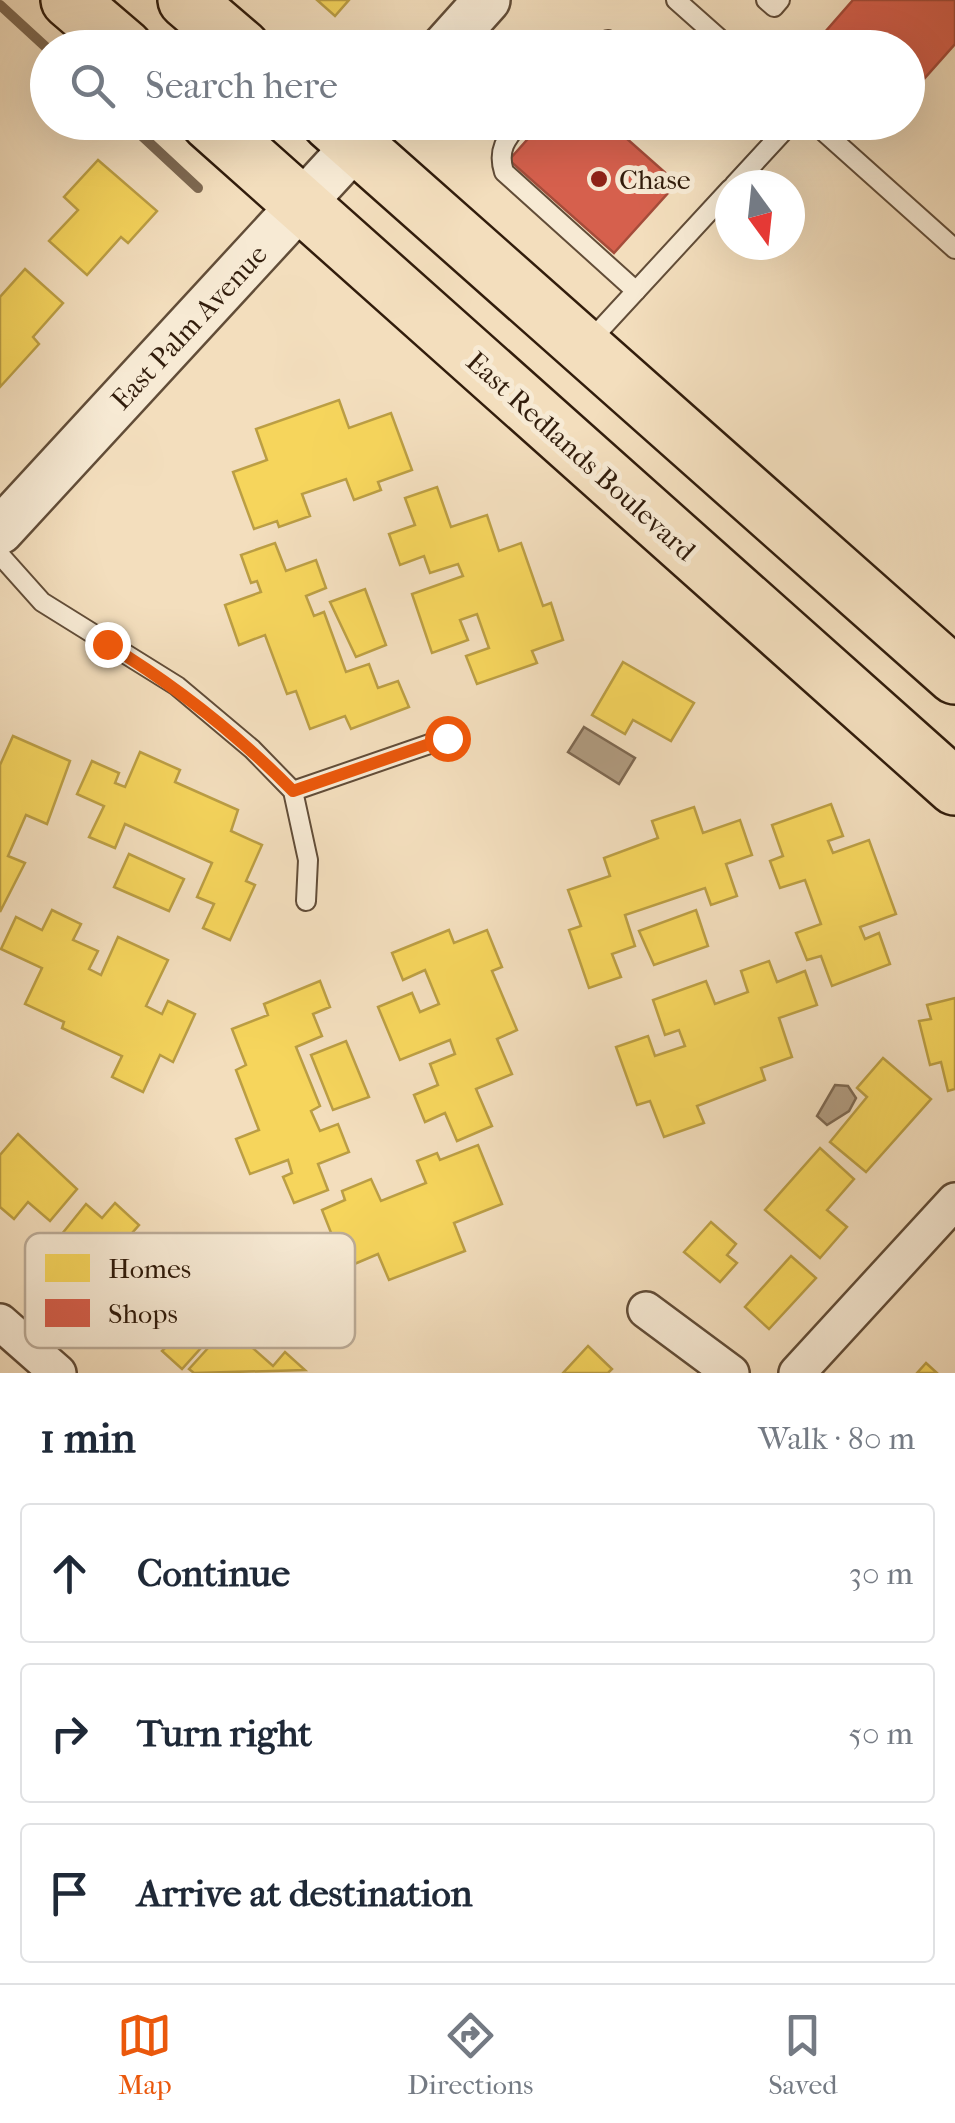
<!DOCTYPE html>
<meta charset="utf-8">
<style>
:root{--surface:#fff;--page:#f6f6f7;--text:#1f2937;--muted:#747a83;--line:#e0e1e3;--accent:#ea580c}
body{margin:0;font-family:"IM FELL French Canon",serif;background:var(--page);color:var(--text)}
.compass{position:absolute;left:715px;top:170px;width:90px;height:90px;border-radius:50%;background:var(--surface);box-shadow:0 10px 40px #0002;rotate:165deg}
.stop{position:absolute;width:30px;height:30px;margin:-22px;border:8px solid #ea580c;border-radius:50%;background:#fff}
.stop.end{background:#ea580c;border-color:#fff;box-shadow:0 2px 10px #0008}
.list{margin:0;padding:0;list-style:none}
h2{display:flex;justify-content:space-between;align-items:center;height:130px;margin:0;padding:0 40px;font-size:42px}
h2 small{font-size:32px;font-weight:400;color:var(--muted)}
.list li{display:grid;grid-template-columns:65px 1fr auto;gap:30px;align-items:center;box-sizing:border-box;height:140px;margin:0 20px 20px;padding:0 20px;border:2px solid var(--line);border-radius:10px}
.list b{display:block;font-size:38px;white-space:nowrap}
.list em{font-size:32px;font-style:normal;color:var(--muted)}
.icon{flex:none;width:55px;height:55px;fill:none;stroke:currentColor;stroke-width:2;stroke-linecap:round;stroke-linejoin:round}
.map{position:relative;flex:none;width:955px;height:1373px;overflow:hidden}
.search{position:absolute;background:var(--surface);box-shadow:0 10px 40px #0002;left:30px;right:30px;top:30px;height:110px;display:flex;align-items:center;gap:25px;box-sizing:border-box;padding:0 35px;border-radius:55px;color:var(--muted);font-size:38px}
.sheet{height:610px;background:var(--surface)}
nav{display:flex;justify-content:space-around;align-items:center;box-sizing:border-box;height:140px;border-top:2px solid var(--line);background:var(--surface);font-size:28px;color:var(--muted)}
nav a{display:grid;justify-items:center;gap:5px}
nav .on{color:var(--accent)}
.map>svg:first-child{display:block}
.water{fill:#b19c81;stroke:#7e6952;stroke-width:2.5}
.homes{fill:#f6d55c;stroke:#bb9e44;stroke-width:2.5}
.shops{fill:#d6604d;stroke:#a54c3a;stroke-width:2.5}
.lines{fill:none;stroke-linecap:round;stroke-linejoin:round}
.stream{stroke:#7e6952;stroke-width:10}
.service-casing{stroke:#624d38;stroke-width:22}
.minor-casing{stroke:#624d38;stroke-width:40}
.tertiary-casing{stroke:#624d38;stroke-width:50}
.primary-casing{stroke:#321d0c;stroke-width:60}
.service{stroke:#f7ead4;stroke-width:18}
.minor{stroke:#f7ead4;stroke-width:35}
.tertiary{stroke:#f7ead4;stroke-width:45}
.primary{stroke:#f3debd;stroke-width:55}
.route{stroke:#ea580c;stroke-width:12}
.poi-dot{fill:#8f2418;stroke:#f7ead4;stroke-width:4}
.labels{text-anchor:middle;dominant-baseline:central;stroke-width:10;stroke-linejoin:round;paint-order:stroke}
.poi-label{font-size:28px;fill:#321d0c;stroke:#f7ead4;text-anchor:start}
.street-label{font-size:28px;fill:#321d0c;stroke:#f7ead4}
.key{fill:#f7ead4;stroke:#bcac98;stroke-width:2.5}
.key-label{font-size:28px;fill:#321d0c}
</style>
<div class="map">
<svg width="955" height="1373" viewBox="0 0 955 1373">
<rect width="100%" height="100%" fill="#f3debd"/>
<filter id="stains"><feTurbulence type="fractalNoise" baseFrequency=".002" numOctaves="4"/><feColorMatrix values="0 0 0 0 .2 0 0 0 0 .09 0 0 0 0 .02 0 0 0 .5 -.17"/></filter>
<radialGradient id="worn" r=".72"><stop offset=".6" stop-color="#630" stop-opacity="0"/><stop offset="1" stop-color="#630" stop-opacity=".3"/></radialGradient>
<g class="water">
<path d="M 584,727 L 635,758 L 619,784 L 568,752 Z"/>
<path d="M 835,1085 L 848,1086 L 856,1098 L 849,1111 L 827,1125 L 817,1116 Z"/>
</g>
<g class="homes">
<path d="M 317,0 L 349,0 L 335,16 Z"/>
<path d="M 98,160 L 157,211 L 128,243 L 121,237 L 87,275 L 49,241 L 78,210 L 64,197 Z"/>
<path d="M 25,269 L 63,303 L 33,337 L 39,344 L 0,387 L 0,297 Z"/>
<path d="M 339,400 L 349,428 L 391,413 L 412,470 L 378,482 L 381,490 L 354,500 L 346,479 L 302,494 L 310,516 L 279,527 L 277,521 L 254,529 L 233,472 L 267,460 L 256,429 Z"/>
<path d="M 437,487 L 451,527 L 487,515 L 499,551 L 521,543 L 543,606 L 551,603 L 563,640 L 532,651 L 537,663 L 477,684 L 466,656 L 489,648 L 477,614 L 460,620 L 468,640 L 432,653 L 412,594 L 463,576 L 458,564 L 430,573 L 424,556 L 400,565 L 389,534 L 415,525 L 405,498 Z"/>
<path d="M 275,543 L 286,571 L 316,560 L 326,588 L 306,596 L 314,616 L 324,612 L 346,672 L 369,664 L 378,688 L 398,681 L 409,707 L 351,729 L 345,716 L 310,729 L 296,691 L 287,694 L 265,635 L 239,645 L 225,605 L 261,592 L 257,581 L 251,583 L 241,555 Z"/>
<path d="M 365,589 L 386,645 L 356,657 L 330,602 Z"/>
<path d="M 623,662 L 694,703 L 671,741 L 633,720 L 625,734 L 592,715 Z"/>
<path d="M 13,736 L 70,761 L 47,824 L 26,815 L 8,856 L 25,863 L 0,912 L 0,765 Z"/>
<path d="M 140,752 L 180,770 L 175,782 L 238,810 L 231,831 L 262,845 L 246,881 L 255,885 L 230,940 L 203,928 L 214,904 L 197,897 L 212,863 L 125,824 L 115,848 L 89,837 L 104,806 L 77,794 L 92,761 L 119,773 L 115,783 L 125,787 Z"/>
<path d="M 831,804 L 843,836 L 828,841 L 833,853 L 869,840 L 896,914 L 860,927 L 865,939 L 879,933 L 890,964 L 832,986 L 821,956 L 807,960 L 796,933 L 821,924 L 805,880 L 780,888 L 770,861 L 783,856 L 772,825 Z"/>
<path d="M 694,807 L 703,833 L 740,820 L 752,855 L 726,864 L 737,896 L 711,905 L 705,888 L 625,915 L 635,946 L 612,954 L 621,977 L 589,988 L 569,930 L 581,926 L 568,890 L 610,876 L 604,858 L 658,838 L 652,821 Z"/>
<path d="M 129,854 L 184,879 L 169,911 L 114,887 Z"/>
<path d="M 52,910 L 81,924 L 73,940 L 98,951 L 89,969 L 101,975 L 118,937 L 168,960 L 146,1006 L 162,1014 L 168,1001 L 195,1014 L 173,1062 L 160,1055 L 143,1092 L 112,1077 L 122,1056 L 62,1028 L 64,1022 L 25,1004 L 42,968 L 1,949 L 16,917 L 42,930 Z"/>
<path d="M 696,910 L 708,946 L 654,965 L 639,931 Z"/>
<path d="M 449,930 L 454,943 L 487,930 L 502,967 L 492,971 L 517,1030 L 497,1039 L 512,1074 L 476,1089 L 492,1126 L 457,1141 L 445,1113 L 425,1122 L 414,1095 L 438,1085 L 430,1064 L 455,1054 L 450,1040 L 400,1060 L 378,1007 L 412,993 L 420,1012 L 439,1004 L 425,970 L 403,980 L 392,953 Z"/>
<path d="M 769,961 L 777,982 L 805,971 L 817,1005 L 779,1018 L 792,1057 L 761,1068 L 765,1080 L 697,1106 L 704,1123 L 664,1137 L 650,1101 L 637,1105 L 616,1047 L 648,1036 L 655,1056 L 685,1046 L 679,1030 L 665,1035 L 653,1000 L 706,981 L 715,1004 L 748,992 L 741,971 Z"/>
<path d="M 320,981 L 330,1007 L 313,1014 L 322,1036 L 296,1047 L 320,1106 L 311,1111 L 320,1131 L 338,1124 L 349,1152 L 318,1164 L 328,1190 L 294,1203 L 283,1177 L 292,1173 L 288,1160 L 250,1174 L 236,1139 L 259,1130 L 236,1070 L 246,1065 L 232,1029 L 268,1015 L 264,1004 Z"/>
<path d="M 955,998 L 955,1089 L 948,1091 L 941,1062 L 930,1065 L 919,1021 L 931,1019 L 927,1005 Z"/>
<path d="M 346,1041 L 369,1097 L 333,1110 L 311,1055 Z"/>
<path d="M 883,1058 L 931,1099 L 866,1172 L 830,1142 L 867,1097 L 857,1088 Z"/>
<path d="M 18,1134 L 77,1189 L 50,1221 L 28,1202 L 14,1219 L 0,1207 L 0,1155 Z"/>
<path d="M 478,1145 L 502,1204 L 454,1223 L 465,1251 L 389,1280 L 378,1254 L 345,1268 L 322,1210 L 345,1200 L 342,1191 L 371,1179 L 381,1201 L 426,1183 L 417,1161 L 437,1153 L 440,1160 Z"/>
<path d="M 820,1148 L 854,1179 L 827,1210 L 847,1227 L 820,1258 L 765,1210 Z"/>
<path d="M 115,1203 L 139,1225 L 126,1240 L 133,1247 L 124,1257 L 135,1267 L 112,1292 L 78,1261 L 71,1269 L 49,1250 L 86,1204 L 102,1218 Z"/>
<path d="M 711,1222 L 736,1244 L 727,1255 L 737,1263 L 720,1282 L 684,1252 Z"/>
<path d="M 791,1256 L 816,1278 L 769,1329 L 745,1307 Z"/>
<path d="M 146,1277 L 187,1315 L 193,1307 L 218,1329 L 182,1369 L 162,1351 L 166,1347 L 120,1307 Z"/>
<path d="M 228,1326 L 273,1366 L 285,1352 L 305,1370 L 194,1373 L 189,1369 Z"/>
<path d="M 588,1346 L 612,1369 L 608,1373 L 563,1373 Z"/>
<path d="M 926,1363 L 937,1373 L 917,1373 Z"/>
</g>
<g class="shops">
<path d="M 853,0 L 955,0 L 955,44 L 908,97 L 908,48 L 811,48 Z"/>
<path d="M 543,122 L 608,122 L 677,183 L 614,253 L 509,160 Z"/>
</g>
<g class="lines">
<g class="stream">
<path d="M 0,5 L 48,49"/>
<path d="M 127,122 L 198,188"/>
</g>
<g class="service-casing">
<g id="service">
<path d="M 676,0 L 730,48"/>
<path d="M 766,0 L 774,7 L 780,0"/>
<path d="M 584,48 L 608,40"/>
<path d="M 520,122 C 506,139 497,150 504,172 L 636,291"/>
<path d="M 813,122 L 955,249"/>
<path d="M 734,185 L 792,122"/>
<path d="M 588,343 L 730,189"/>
<path d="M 0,555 L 42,602 L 177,686 L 252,749 L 293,791 L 308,860 L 306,901"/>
<path d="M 293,791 L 447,738"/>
</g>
</g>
<g class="minor-casing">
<g id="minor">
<path d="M 646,1310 L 731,1373"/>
<path d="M 0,1322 L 58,1373"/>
<path d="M 797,1373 L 955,1201"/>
</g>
</g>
<g class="tertiary-casing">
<g id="tertiary">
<path d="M 444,48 L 487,0"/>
<path d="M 0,531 L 377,122"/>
</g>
</g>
<g class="primary-casing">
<g id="primary">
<path d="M 69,0 L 125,48"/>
<path d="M 186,0 L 242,48"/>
<path d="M 209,122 L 955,787"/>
<path d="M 330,122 L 955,676"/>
</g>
</g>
<use href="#service" class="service"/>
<use href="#minor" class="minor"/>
<use href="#tertiary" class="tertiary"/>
<use href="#primary" class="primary"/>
</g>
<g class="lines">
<path class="route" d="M 107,644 C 176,686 236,733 293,791 L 447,738"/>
</g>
<circle class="poi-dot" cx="599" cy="179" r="10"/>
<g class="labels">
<g class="poi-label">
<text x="619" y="179">Chase</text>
</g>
<g class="street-label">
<text transform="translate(189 327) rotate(-47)">East Palm Avenue</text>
<text transform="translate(581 456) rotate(42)">East Redlands Boulevard</text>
</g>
</g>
<rect x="25" y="1233" width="330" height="115" rx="15" class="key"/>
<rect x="45" y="1254" width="45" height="28" fill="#f6d55c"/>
<rect x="45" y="1299" width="45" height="28" fill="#d6604d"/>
<g class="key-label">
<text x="108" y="1278">Homes</text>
<text x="108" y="1323">Shops</text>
</g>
<rect width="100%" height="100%" filter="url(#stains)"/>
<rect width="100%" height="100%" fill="url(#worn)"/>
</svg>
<svg class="compass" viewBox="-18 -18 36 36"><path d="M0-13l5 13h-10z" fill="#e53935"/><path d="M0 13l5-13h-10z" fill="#747a83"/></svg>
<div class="stop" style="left:447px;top:738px"></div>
<div class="stop end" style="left:107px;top:644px"></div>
<div class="search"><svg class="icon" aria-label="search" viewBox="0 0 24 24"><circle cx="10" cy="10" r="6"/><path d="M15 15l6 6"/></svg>Search here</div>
</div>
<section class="sheet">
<h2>1 min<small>Walk · 80 m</small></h2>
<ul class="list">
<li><svg class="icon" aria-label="ahead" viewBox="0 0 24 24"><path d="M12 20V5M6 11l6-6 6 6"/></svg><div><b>Continue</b></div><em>30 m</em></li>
<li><svg class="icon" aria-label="right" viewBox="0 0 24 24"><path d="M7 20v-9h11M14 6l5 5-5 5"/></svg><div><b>Turn right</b></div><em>50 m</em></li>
<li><svg class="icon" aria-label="arrive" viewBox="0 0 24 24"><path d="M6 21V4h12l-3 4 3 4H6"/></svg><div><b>Arrive at destination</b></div></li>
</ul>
</section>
<nav>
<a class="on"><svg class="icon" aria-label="map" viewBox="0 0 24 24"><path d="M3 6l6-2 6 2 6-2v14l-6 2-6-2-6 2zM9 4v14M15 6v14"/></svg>Map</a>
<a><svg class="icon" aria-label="directions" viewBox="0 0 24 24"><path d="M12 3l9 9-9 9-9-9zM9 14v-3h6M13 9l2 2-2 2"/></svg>Directions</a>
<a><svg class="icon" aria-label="saved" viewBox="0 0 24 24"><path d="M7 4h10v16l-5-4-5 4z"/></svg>Saved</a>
</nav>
